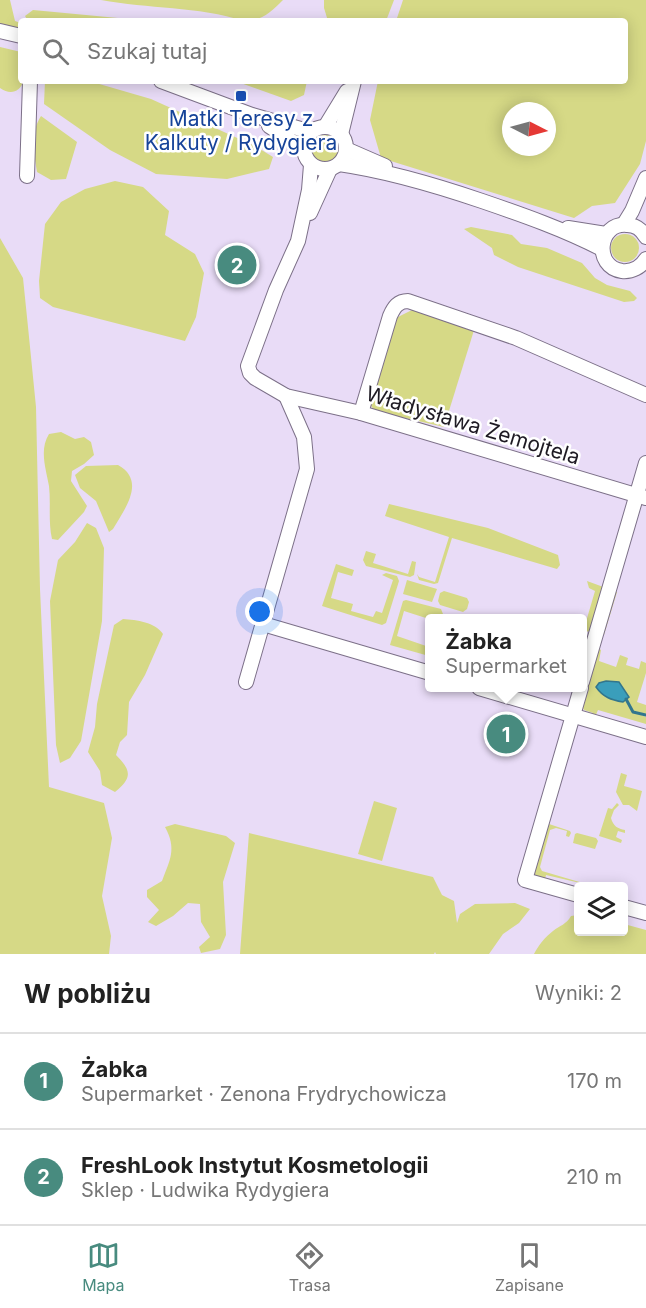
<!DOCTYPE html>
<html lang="pl">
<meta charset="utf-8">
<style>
:root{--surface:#fff;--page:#f2f2f2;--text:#222;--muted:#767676;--line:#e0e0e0;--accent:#488b7f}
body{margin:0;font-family:Inter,sans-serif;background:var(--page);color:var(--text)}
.controls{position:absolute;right:18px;bottom:18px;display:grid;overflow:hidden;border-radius:6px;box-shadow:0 3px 15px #0003}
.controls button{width:54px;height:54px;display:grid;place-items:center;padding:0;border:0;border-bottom:2px solid var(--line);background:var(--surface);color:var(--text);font:30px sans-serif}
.compass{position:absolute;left:502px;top:102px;width:54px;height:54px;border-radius:50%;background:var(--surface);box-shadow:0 3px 15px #0003;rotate:96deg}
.you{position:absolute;left:260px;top:612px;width:21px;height:21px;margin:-15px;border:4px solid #fff;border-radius:50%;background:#1a73e8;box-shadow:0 0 0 9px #1a73e833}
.badge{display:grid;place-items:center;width:39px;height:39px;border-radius:50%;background:var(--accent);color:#fff;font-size:20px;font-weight:700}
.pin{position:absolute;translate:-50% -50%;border:3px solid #fff;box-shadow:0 2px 6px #0006}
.popup{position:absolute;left:425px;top:614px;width:162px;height:78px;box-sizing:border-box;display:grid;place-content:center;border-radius:6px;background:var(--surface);filter:drop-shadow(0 2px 4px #0005);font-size:20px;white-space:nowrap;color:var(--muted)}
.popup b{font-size:22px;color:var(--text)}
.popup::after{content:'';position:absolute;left:50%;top:100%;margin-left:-12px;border:12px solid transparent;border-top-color:var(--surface)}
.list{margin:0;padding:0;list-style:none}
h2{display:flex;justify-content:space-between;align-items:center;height:78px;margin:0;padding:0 24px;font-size:26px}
h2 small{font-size:20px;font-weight:400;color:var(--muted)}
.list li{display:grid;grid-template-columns:39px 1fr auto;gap:18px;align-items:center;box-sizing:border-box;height:96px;padding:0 24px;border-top:2px solid var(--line)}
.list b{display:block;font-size:22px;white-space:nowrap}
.list p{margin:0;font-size:20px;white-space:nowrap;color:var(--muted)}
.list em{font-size:20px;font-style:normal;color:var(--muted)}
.icon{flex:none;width:33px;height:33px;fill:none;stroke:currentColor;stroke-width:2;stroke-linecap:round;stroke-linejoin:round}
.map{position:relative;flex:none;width:646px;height:954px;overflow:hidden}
.search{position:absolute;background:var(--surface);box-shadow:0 3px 15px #0003;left:18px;right:18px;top:18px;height:66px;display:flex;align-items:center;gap:15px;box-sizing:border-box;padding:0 21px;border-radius:6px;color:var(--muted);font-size:22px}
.sheet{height:270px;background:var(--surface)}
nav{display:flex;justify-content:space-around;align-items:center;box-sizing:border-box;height:84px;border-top:2px solid var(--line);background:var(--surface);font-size:16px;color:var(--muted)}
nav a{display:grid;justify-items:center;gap:3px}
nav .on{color:var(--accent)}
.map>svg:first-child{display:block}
.green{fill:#d6d986;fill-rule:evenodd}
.water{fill:#3a9ebb;stroke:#32768d;stroke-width:1.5}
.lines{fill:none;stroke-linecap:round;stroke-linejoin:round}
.stream{stroke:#32768d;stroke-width:3}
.minor-casing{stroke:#7c7088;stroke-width:16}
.minor{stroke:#fff;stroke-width:14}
.transit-dot{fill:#1a4fb4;stroke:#fff;stroke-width:2}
.labels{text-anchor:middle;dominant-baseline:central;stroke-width:5;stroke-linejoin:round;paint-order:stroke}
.transit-label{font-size:21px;fill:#164399;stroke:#fff}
.street-label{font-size:21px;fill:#1e1a23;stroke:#fff}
</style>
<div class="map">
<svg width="646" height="954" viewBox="0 0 646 954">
<rect width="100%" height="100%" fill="#e9dcf7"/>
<g class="green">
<path d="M 0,0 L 10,0 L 15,21 L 21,23 L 21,30 L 0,25 Z"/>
<path d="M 101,0 L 283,0 C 271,12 262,21 244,21 C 198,6 148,9 101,0 Z"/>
<path d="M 324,0 L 394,0 L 386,21 L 328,21 L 324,8 Z"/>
<path d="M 403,0 L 646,0 L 646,141 L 640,164 L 615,203 L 592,206 L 574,218 L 381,158 L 370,120 L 378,81 L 625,81 L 625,21 L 396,21 ZM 511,111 L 547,111 L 547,147 L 511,147 Z"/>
<path d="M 33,10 L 139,20 L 147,21 L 28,21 L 25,16 Z"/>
<path d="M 0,47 L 21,52 L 21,81 L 24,81 C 19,93 10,95 0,88 Z"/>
<path d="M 45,81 L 89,81 L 151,99 L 255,146 L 273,157 L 269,169 L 227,179 L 156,174 L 110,150 L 44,104 Z"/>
<path d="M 235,81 L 307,81 L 304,95 L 291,101 Z"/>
<path d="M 41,116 L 77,142 L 66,179 L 51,180 L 37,172 C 34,153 30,133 41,116 Z"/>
<circle cx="325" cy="149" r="14"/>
<path d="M 115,181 L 143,187 L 169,211 L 165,235 L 195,254 L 204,273 L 196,317 L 185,341 L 53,307 L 40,298 L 39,281 L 45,224 L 61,202 L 85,189 Z"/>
<path d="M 471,227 L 512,235 L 521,244 L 547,248 L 582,263 L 595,278 L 607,285 L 630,291 L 637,298 L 634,301 L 624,302 L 518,267 L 494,255 L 492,248 L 464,229 Z"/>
<circle cx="625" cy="248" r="14"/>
<path d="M 0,238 L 23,278 L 28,327 L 36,407 L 40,589 L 49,787 L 104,803 L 112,838 L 102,896 L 111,936 L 109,954 L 0,954 Z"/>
<path d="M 418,307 L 475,327 L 444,427 L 375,411 L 368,402 L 396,318 Z"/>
<path d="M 61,432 L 75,439 L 84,437 L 91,442 L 94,455 L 84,464 L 72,471 L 71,481 L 87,506 L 84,512 L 58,540 L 52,539 C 48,521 51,503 49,486 C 46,469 39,450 49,434 Z"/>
<path d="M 118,465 C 147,481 124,510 113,529 L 109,532 L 96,501 L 80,488 L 75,475 L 86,466 Z"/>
<path d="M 389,504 L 488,528 L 558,555 L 560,565 L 557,569 L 452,538 L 438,583 L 434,584 L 419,580 L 417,574 L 419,577 L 435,582 L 449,537 L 385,516 Z"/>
<path d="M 87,523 L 96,528 L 104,548 L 102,621 L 81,741 L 70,758 L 60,763 L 56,745 L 50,601 L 58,560 L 75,542 Z"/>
<path d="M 366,551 L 376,554 L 373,563 L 408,574 L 412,561 L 416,562 L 414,575 L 410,577 L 366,566 L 363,560 Z"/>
<path d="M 336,564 L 354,570 L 352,576 L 338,572 L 331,598 L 353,604 L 351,611 L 373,617 L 376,611 L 382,613 L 393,580 L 382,575 L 386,573 L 397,576 L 399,581 L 386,623 L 382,625 L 322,606 Z"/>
<path d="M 407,580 L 437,589 L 432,602 L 403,594 Z"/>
<path d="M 587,581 L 617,592 L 604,635 L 599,634 L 600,630 L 583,632 L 595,591 L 589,588 Z"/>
<path d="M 444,591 L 467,598 L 469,602 L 467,609 L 463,612 L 440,605 L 438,601 L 440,593 Z"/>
<path d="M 406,600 L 441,609 L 443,614 L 442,618 L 429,619 L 404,611 L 397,636 L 429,647 L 429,656 L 390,645 L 403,601 Z"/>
<path d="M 123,619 C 137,620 155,622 163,634 L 145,675 L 129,702 L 127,735 L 120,742 L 116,755 C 132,771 132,778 115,792 L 102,785 L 100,771 L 88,752 L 95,727 L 97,704 L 114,625 Z"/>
<path d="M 598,648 L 601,650 L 599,661 L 616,667 L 620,655 L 628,658 L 626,665 L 639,669 L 641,661 L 646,663 L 646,673 L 637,702 L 646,705 L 646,714 L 637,713 L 646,717 L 646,724 L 598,710 L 595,717 L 592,716 L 593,713 L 584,710 L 582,706 L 586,696 L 583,693 Z"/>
<path d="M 621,773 L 627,775 L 624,786 L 642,791 L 637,811 L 629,805 L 623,805 L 616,792 Z"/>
<path d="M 374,801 L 397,808 L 382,861 L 358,854 Z"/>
<path d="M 617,803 L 619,805 L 614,810 L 611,818 C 613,826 618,829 625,830 L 625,833 L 618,831 L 616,837 L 622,840 L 621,843 L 599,836 L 608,808 L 612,809 Z"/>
<path d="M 175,824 L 226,836 L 235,843 L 223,882 L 226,935 L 220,949 L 201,953 L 199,947 L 210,937 L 201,922 L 200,904 L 188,903 L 173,916 L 156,926 L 148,922 L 159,910 L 147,897 L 147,890 L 162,881 C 170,860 177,849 165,827 Z"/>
<path d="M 549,824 L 570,831 L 571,833 L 569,837 L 566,836 L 567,831 L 556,828 L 550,830 L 540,867 L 542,871 L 593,886 L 546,875 L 545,879 L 540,880 L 532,875 L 533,867 L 537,865 Z"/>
<path d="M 249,833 L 433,877 L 442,895 L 454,901 L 457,923 L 460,914 L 475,904 L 515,903 L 530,909 L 519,923 L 503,934 L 489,954 L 436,954 L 435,952 L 434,954 L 240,954 Z"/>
<path d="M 577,833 L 596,838 L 598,841 L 595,849 L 573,843 L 575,834 Z"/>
<path d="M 578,915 L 578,932 L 624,932 L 624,924 L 646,930 L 646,954 L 534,954 C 538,946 545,937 553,931 C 560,925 566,925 571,916 Z"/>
</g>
<path class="water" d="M 606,681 L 619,682 L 629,697 L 623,702 C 611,700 603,697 596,687 L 599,683 Z"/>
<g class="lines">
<path class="stream" d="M 626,699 L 633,712 L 646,715"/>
<g class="minor-casing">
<g id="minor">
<path d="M 0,31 L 21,36"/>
<path d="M 161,81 L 252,115 L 311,132"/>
<path d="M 269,126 L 304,149"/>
<circle cx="325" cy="148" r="21"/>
<path d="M 325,127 L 347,91"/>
<path d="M 341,134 L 354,81"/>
<path d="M 346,149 L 385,166"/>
<path d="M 339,164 C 388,171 435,185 482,201 C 523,215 563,229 602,249"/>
<path d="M 311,165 L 309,190 L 298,241 L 276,290 L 248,366 L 250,373 L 255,378 L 286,396 L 361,413 L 646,498"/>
<path d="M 27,176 L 30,81"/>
<path d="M 310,213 L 330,169"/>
<path d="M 624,224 L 632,211 L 646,178"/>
<path d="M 568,228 L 606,234"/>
<path d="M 646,237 C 641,229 636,225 627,225 C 598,222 593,267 622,271 C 632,272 641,267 646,259"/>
<path d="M 361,413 L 390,316 C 394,307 398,301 408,301 L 516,338 L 646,395"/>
<path d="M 263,624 L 430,673"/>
<path d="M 246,682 L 307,469 L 304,437 L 286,396"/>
<path d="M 582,682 L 646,463"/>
<path d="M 479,688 L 646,737"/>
<path d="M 578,895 L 525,880 L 581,688"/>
<path d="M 624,907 L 646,913"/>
</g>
</g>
<use href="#minor" class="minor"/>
</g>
<rect class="transit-dot" x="235" y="90" width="12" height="12" rx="3"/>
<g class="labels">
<g class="transit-label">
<text x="241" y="118">Matki Teresy z<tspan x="241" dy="24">Kalkuty / Rydygiera</tspan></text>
</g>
<g class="street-label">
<text transform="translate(473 425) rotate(17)">Władysława Żemojtela</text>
</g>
</g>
</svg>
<div class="controls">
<button><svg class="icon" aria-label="layers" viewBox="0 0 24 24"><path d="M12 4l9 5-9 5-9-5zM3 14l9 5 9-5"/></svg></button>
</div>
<svg class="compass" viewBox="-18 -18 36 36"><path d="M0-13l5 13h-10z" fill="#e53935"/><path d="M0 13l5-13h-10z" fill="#767676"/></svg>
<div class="you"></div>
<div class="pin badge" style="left:506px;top:734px">1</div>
<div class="popup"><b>Żabka</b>Supermarket</div>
<div class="pin badge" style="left:237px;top:265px">2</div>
<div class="search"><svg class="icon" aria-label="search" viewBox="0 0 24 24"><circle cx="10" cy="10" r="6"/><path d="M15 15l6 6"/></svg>Szukaj tutaj</div>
</div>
<section class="sheet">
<h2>W pobliżu<small>Wyniki: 2</small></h2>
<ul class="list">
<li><span class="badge">1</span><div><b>Żabka</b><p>Supermarket · Zenona Frydrychowicza</p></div><em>170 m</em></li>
<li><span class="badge">2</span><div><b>FreshLook Instytut Kosmetologii</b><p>Sklep · Ludwika Rydygiera</p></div><em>210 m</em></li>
</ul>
</section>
<nav>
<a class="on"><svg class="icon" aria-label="map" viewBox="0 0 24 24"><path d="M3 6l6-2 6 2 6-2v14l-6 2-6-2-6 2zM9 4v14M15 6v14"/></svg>Mapa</a>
<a><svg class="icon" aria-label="directions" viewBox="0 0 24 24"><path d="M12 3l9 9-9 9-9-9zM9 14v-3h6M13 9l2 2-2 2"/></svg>Trasa</a>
<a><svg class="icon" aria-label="saved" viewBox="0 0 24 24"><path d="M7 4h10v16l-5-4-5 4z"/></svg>Zapisane</a>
</nav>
